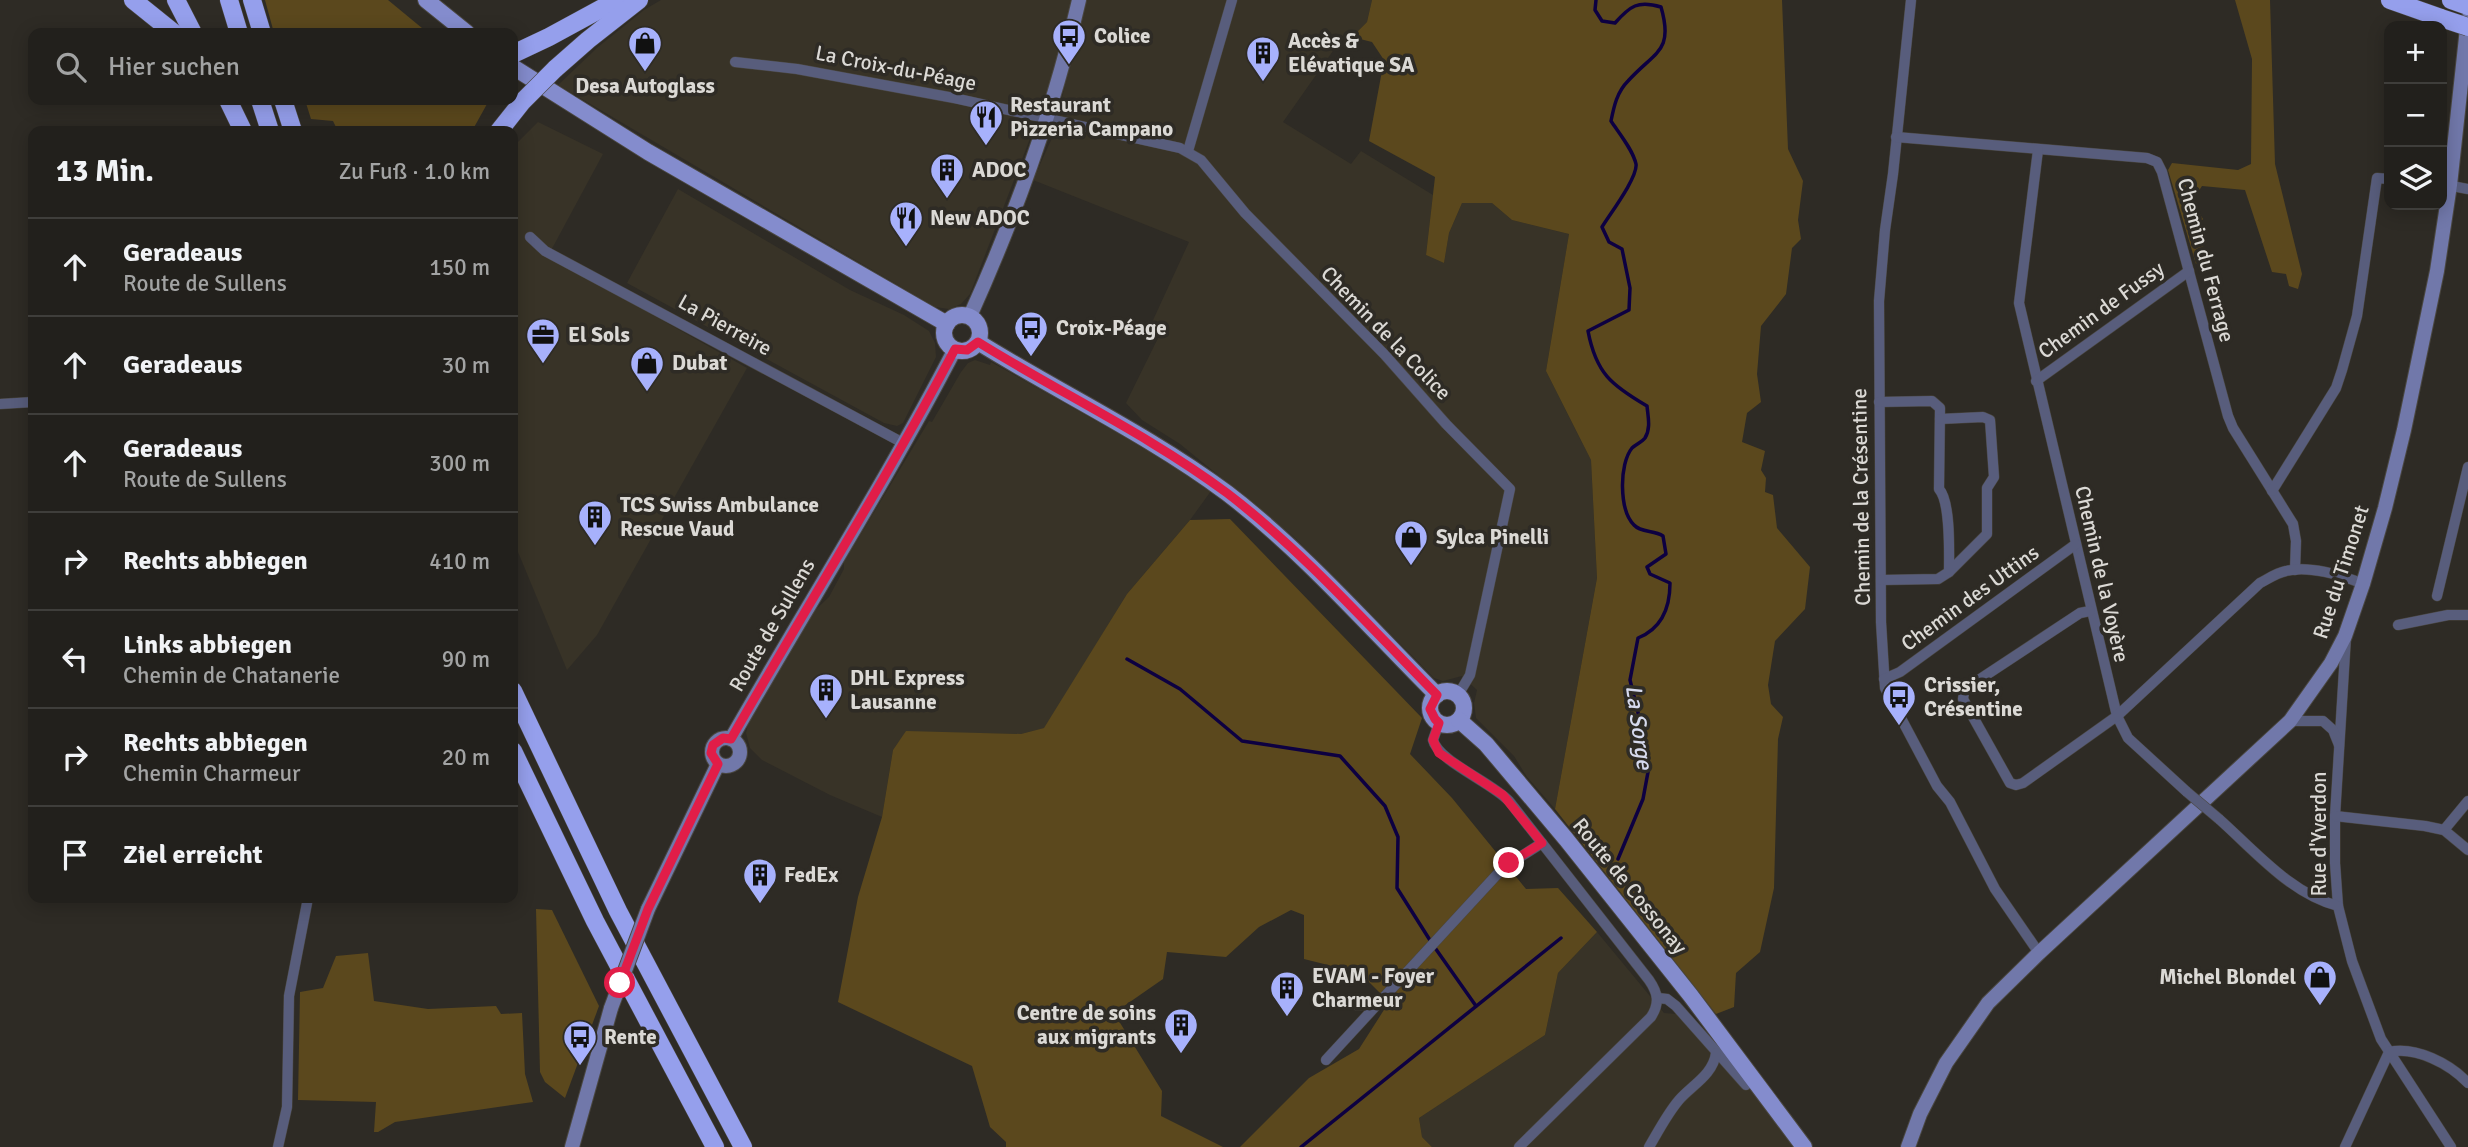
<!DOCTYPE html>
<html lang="de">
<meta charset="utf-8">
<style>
:root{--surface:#22201c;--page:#2a2825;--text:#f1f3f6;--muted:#a2a3a3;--line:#3f3e3b}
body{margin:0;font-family:Signika,sans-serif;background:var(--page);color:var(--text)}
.controls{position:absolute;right:21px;top:21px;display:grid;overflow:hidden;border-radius:14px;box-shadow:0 4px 18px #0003}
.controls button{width:63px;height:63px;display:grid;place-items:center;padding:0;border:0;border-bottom:2px solid var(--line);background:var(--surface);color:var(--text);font:35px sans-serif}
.stop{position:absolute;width:21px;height:21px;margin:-16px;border:5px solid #e11d48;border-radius:50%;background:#fff}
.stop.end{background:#e11d48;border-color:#fff;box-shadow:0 2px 7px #0008}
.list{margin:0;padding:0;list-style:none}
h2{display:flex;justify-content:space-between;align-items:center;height:91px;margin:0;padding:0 28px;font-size:30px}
h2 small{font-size:23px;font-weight:400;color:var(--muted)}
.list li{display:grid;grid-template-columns:46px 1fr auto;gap:21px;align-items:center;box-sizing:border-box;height:98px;padding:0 28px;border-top:2px solid var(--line)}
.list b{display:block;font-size:26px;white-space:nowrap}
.list p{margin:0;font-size:23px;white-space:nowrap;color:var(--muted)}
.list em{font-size:23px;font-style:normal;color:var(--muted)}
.icon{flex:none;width:38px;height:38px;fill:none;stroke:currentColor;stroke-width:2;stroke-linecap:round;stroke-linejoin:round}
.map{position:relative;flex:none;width:2468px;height:1147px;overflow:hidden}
.search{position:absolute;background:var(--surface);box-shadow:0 4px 18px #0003;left:28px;top:28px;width:490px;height:77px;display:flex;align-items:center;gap:18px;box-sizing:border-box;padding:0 24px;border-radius:14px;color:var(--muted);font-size:26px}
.panel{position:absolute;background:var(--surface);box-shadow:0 4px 18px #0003;left:28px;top:126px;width:490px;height:777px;border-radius:14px}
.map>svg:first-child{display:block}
.built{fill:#383327}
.green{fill:#5b481d}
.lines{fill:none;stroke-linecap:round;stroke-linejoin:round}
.stream{stroke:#0d0041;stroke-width:3.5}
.street-casing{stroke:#4a4741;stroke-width:11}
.secondary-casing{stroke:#4a4741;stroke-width:16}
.primary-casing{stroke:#4a4741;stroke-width:18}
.highway-casing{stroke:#4a4741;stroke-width:19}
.street{stroke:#585d7c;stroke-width:10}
.secondary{stroke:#7178aa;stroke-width:14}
.primary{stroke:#848ccd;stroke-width:16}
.highway{stroke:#959fec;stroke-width:18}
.street-bridge-casing{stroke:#4a4741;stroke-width:11;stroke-linecap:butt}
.secondary-bridge-casing{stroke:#4a4741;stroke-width:16;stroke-linecap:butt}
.highway-bridge-casing{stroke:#4a4741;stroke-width:19;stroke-linecap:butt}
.street-bridge{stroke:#585d7c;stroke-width:10}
.secondary-bridge{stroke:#7178aa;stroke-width:14}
.highway-bridge{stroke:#959fec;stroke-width:18}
.route{stroke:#e11d48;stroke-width:9}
.labels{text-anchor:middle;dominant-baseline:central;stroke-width:7;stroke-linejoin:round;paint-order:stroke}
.poi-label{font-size:21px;font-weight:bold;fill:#dbd9d5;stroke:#2e2b25;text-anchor:start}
.street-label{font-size:21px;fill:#dbd9d5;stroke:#2e2b25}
.water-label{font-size:23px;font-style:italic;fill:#d6daee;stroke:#2e2b25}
</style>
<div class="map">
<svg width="2468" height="1147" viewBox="0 0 2468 1147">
<rect width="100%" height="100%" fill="#2e2b25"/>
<g class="built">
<path d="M 661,0 L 1073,0 L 1048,92 L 970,294 L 961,304 L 949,309 L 935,307 L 558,85 L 598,47 L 644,10 Z"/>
<path d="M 1086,0 L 1372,0 L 1367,22 L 1352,37 L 1342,38 L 1283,122 L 1351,164 L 1361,151 L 1433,195 L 1426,255 L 1444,263 L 1449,233 L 1462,203 L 1492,203 L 1512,220 L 1569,234 L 1546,371 L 1591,460 L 1597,578 L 1555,809 L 1527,777 L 1514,756 L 1476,718 L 1474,703 L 1477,690 L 1462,676 L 1443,681 L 1434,678 L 1294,537 L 1180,444 L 1142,420 L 1126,403 L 1158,338 L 1148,331 L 1189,242 L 1033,180 L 1052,138 Z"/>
<path d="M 538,122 L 603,154 L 548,256 L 747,368 L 597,635 L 567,670 L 513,540 L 513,147 Z"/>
<path d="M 678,189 L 850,290 L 904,315 L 929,331 L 935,343 L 936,357 L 903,423 L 897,426 L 884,423 L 627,283 Z"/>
<path d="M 975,360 L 990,365 L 991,362 L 1134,442 L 1187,474 L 1211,491 L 1190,520 L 1127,594 L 1045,728 L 1021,734 L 906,732 L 893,750 L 882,817 L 830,795 L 762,760 L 750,748 L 746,733 L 749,720 L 811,614 L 829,597 L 844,569 L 844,562 L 929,421 L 932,422 L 961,372 L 968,363 Z"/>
<path d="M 1597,932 L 1664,1013 L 1677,1014 L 1742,1087 L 1754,1089 L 1796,1147 L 1432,1147 L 1422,1137 L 1419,1118 L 1545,1035 L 1558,973 Z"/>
</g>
<g class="green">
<path d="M 265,0 L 388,0 L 428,33 L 274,33 Z"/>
<path d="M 1372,0 L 1782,0 L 1788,149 L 1803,181 L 1798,220 L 1801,239 L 1792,248 L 1786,294 L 1761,326 L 1757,374 L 1761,402 L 1747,413 L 1742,442 L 1765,451 L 1761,470 L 1766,478 L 1765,492 L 1773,495 L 1777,528 L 1810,567 L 1805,609 L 1775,641 L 1768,685 L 1771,704 L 1783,717 L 1778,739 L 1774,888 L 1760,952 L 1736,973 L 1734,1007 L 1716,1014 L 1555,809 L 1597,578 L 1591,460 L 1546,371 L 1569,234 L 1512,220 L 1492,203 L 1462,203 L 1449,233 L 1444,263 L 1426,255 L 1435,177 L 1369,141 L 1384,60 L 1372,42 L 1352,37 L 1367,22 Z"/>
<path d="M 2235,0 L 2270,0 L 2275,164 L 2302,274 L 2298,289 L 2289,286 L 2286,274 L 2272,272 L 2245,190 L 2202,186 L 2192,201 L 2203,219 L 2193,231 L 2196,243 L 2208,249 L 2196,264 L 2168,170 L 2172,163 L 2238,170 L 2251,164 L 2252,59 Z"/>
<path d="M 305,100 L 363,104 L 383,100 L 478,100 L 487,104 L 472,131 L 338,131 L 333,121 L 311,119 Z"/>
<path d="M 1230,519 L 1422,718 L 1410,754 L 1452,798 L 1526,889 L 1558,888 L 1597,932 L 1558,973 L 1545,1035 L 1419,1118 L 1422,1137 L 1432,1147 L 1240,1147 L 1309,1078 L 1359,1049 L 1389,1002 L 1360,973 L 1304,959 L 1304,915 L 1291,910 L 1259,927 L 1226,957 L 1167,952 L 1163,979 L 1114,1013 L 1162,1091 L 1161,1116 L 1223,1147 L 1006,1147 L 1006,1142 L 990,1127 L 972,1066 L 838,1002 L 858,897 L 882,817 L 893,750 L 906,731 L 1021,734 L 1044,728 L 1127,594 L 1190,520 Z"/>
<path d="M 536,909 L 552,910 L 599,1006 L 565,1098 L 545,1082 L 540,1072 Z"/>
<path d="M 368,953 L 374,1001 L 428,1009 L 496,1006 L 501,1014 L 522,1013 L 525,1074 L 533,1102 L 395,1122 L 378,1132 L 374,1132 L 376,1102 L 298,1100 L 300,992 L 323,988 L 336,956 Z"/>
</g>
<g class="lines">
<g class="stream">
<path d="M 1596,0 L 1595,10 L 1602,21 L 1615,23 C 1630,6 1638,0 1661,7 C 1674,52 1655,51 1628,81 C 1617,92 1614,106 1611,121 C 1619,133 1633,150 1636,164 C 1638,177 1610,214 1602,227 L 1609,242 L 1622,249 L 1630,288 L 1629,310 L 1588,331 C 1596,373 1611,385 1647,406 C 1648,417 1651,428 1645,438 C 1642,442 1636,444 1632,448 C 1619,464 1619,510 1634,525 C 1641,533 1654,530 1663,536 L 1666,554 L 1647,567 L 1650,574 L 1670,583 C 1670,607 1663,628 1638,638 L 1630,680 L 1642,729 L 1648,772 L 1643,799 L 1618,859"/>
<path d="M 1127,659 L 1180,689 L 1242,741 L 1340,756 L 1385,806 L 1398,837 L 1397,888 L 1433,945 L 1476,1006"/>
<path d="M 1301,1147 L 1561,938"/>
</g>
<g class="street-casing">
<g id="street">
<path d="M 1911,0 L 1893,174 L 1885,230 L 1879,301 L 1881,622 L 1885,688 L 1937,786 L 1950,802 L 1995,889 L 2039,953"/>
<path d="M 735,62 L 797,69 L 954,98 L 1180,148 L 1201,160 L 1245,213 L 1385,355 L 1446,424 L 1510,489 L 1470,675 L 1458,695"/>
<path d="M 1896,137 L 2147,158 L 2157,162 L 2162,172 L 2228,416 L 2233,428 L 2293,524 L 2296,541 L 2295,570"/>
<path d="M 2038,150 L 2019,303 L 2117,716 L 2128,738 L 2187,792"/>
<path d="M 1188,151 L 1232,0"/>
<path d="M 2442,184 L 2468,189"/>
<path d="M 530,237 L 545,251 L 905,444"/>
<path d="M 2036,381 L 2189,271"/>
<path d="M 1879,402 L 1932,401 L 1940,408 L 1939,489 C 1951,502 1949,553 1949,572"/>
<path d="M 0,404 L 33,402"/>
<path d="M 2272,491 L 2336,388 L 2342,370 L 2357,316 L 2377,178 L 2389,179"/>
<path d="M 1881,580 L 1938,579 L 1949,572 L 1987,534 L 1987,488 L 1994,477 L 1990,420 L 1983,417 L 1940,419"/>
<path d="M 2437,596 L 2468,467"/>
<path d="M 2090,611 L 2080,613 L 1968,687 L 1964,692 L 1963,699 L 2010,783 L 2016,785 L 2023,783 L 2117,716 L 2260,583 C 2268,579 2276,573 2286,571 C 2308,565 2342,575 2363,584"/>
<path d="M 2398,625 L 2448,615 L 2468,615"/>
<path d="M 2346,637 L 2335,816 L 2335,863 L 2338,906 L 2352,961 L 2381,1039 L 2451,1147"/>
<path d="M 1884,679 L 1900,672 L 2076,544"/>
<path d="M 2290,721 L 2323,721 L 2333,730 L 2339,745"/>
<path d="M 1439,723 L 1433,740 C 1438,761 1491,782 1509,801 L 1649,980 C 1658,993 1660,1003 1651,1017 L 1519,1147"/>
<path d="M 2335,816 L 2425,826 L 2444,830 L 2468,850"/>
<path d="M 2219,819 C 2255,851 2291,894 2338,906"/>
<path d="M 2444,830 L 2468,801"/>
<path d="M 1658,998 L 1667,999 L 1676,1006 L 1746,1085"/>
<path d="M 1357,1005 L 1377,1005"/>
<path d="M 1326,1060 L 1503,868 L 1542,843"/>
<path d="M 278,1147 L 287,1107 L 289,996 L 308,898"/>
<path d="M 1649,1147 C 1658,1132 1667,1114 1679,1100 C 1692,1085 1713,1075 1716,1053"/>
<path d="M 2345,1147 L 2389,1052 C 2416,1046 2450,1064 2468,1083"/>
</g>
</g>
<g class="secondary-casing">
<g id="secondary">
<path d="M 970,316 C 1016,214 1054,109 1079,0"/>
<circle cx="726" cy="752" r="14"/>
<path d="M 731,739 C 805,609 886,482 955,349"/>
<path d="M 648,909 L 718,764"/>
<path d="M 572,1147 L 611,1008"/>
<path d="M 1908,1147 L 1920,1114 L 1946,1063 L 1988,1003 L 2039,953 L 2290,721 L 2331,663 L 2345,636 L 2363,584 L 2385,508 L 2404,430 L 2437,271 L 2450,185 L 2468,19"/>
</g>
</g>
<g class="primary-casing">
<g id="primary">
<path d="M 426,0 L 467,33"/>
<path d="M 513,67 L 648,152 L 947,324"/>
<circle cx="962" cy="333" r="18"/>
<path d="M 978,342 C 1060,393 1149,435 1227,493 C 1304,552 1369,627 1437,695"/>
<circle cx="1447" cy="708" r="17"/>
<path d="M 1459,720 L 1486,744 L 1566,839 L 1691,996 L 1804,1147"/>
</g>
</g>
<g class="highway-casing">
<g id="highway">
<path d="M 133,0 L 174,33"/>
<path d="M 176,0 L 193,33"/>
<path d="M 229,0 L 239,33"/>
<path d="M 252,0 L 262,33"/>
<path d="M 2390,0 L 2441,18"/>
<path d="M 2451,0 L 2468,6"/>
<path d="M 513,54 L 549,37 L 617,0"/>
<path d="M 555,69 L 588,40 L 639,0"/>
<path d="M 228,100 L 243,131"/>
<path d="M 260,100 L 270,131"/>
<path d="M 283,100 L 293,131"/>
<path d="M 499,131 L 522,102"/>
<path d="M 513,691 L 618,911 L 743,1147"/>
<path d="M 513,751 L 595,921 L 715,1147"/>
</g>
</g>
<use href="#street" class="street"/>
<use href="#secondary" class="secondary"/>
<use href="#primary" class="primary"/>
<use href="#highway" class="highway"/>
<g class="street-bridge-casing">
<path id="street-bridge" d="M 2187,792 L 2219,819"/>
</g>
<g class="secondary-bridge-casing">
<path id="secondary-bridge" d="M 611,1008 L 648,909"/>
</g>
<g class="highway-bridge-casing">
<g id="highway-bridge">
<path d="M 2441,18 L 2468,27"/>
<path d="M 522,102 L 555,69"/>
</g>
</g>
<use href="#street-bridge" class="street-bridge"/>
<use href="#secondary-bridge" class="secondary-bridge"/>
<use href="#highway-bridge" class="highway-bridge"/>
</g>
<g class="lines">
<path class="route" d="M 620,983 L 648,909 L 718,764 L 711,753 L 713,745 L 723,738 L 731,739 C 805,609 885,482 955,349 L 967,350 L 978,342 C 1060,393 1149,435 1227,493 C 1303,551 1370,627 1437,695 L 1430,709 L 1435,719 L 1439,723 L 1433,740 L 1439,753 L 1503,795 L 1542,843 L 1509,863"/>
</g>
<defs>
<g id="bus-pin" transform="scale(1.75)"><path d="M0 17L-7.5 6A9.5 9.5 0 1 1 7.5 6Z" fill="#a7b1fc" stroke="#2e2b25"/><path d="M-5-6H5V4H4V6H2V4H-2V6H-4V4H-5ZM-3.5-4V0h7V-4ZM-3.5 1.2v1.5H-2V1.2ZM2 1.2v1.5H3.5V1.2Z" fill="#111"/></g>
<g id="shop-pin" transform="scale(1.75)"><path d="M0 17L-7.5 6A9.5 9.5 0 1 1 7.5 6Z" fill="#a7b1fc" stroke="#2e2b25"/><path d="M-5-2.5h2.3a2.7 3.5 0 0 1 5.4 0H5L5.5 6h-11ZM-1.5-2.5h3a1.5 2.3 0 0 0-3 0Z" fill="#111"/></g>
<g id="building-pin" transform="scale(1.75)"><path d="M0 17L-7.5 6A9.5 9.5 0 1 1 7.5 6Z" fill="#a7b1fc" stroke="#2e2b25"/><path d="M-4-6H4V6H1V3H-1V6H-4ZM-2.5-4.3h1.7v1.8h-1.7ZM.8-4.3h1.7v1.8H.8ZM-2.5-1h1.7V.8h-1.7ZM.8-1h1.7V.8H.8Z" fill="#111"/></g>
<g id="restaurant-pin" transform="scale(1.75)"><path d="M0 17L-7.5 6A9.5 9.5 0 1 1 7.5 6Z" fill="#a7b1fc" stroke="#2e2b25"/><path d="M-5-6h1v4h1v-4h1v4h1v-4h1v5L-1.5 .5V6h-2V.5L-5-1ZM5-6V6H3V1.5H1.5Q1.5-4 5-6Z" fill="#111"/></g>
<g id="office-pin" transform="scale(1.75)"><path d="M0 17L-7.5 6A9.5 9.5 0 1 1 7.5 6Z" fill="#a7b1fc" stroke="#2e2b25"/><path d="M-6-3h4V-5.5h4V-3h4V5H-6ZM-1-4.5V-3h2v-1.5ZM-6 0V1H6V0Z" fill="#111"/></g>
</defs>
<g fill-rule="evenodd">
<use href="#bus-pin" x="1069" y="36"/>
<use href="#shop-pin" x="645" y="43"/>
<use href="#building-pin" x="1263" y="53"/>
<use href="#restaurant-pin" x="986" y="117"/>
<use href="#building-pin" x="947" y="170"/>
<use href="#restaurant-pin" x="906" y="218"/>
<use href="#bus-pin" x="1031" y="328"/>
<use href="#office-pin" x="543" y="335"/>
<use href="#shop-pin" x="647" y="363"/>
<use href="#building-pin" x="595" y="517"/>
<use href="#shop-pin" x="1411" y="537"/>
<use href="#building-pin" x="826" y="690"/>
<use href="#bus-pin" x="1899" y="697"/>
<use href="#building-pin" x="760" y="875"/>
<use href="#shop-pin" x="2320" y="977"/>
<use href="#building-pin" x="1287" y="988"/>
<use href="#building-pin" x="1181" y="1025"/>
<use href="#bus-pin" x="580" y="1037"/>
</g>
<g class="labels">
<g class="poi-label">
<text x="1094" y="36">Colice</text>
<text x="1288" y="41">Accès &amp;<tspan x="1288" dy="24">Elévatique SA</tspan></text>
<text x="645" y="86" text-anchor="middle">Desa Autoglass</text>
<text x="1010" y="105">Restaurant<tspan x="1010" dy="24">Pizzeria Campano</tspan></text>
<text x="972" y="170">ADOC</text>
<text x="930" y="218">New ADOC</text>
<text x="1056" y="328">Croix-Péage</text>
<text x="568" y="335">El Sols</text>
<text x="672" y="363">Dubat</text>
<text x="620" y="505">TCS Swiss Ambulance<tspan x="620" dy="24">Rescue Vaud</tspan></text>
<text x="1436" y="537">Sylca Pinelli</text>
<text x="850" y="678">DHL Express<tspan x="850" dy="24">Lausanne</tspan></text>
<text x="1924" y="685">Crissier,<tspan x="1924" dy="24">Crésentine</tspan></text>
<text x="784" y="875">FedEx</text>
<text x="1312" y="976">EVAM - Foyer<tspan x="1312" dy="24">Charmeur</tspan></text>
<text x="2296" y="977" text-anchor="end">Michel Blondel</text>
<text x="1156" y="1013" text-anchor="end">Centre de soins<tspan x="1156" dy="24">aux migrants</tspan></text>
<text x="604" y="1037">Rente</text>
</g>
<g class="street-label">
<text transform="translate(896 68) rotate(11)">La Croix-du-Péage</text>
<text transform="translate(2206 260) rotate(75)">Chemin du Ferrage</text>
<text transform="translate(2101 310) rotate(-36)">Chemin de Fussy</text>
<text transform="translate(725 325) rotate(29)">La Pierreire</text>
<text transform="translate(1386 333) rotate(46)">Chemin de la Colice</text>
<text transform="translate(1861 497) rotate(-91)">Chemin de la Crésentine</text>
<text transform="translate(2341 572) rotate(-72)">Rue du Timonet</text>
<text transform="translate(2102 574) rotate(77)">Chemin de la Voyère</text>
<text transform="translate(1970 598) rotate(-36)">Chemin des Uttins</text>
<text transform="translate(772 625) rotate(-60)">Route de Sullens</text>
<text transform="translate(2319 834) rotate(-90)">Rue d'Yverdon</text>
<text transform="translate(1630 886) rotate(51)">Route de Cossonay</text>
</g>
<g class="water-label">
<text transform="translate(1639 727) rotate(82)">La Sorge</text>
</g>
</g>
</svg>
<div class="controls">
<button>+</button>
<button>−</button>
<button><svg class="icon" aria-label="layers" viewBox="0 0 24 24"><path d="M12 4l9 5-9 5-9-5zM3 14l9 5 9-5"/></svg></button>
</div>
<div class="stop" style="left:620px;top:983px"></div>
<div class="stop end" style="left:1509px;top:863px"></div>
<div class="search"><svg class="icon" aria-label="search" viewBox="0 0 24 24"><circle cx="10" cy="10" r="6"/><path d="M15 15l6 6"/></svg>Hier suchen</div>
<section class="panel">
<h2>13 Min.<small>Zu Fuß · 1.0 km</small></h2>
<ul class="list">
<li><svg class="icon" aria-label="ahead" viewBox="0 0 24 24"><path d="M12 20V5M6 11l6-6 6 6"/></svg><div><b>Geradeaus</b><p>Route de Sullens</p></div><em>150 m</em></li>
<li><svg class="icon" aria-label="ahead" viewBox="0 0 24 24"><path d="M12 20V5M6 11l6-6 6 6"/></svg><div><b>Geradeaus</b></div><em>30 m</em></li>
<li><svg class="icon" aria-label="ahead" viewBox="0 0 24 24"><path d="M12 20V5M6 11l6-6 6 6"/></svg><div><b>Geradeaus</b><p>Route de Sullens</p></div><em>300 m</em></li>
<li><svg class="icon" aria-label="right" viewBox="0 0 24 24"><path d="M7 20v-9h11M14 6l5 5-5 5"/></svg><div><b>Rechts abbiegen</b></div><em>410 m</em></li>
<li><svg class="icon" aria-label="left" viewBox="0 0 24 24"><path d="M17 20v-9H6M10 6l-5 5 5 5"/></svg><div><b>Links abbiegen</b><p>Chemin de Chatanerie</p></div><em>90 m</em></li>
<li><svg class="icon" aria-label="right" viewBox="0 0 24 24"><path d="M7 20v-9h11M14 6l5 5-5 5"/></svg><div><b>Rechts abbiegen</b><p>Chemin Charmeur</p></div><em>20 m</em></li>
<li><svg class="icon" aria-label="arrive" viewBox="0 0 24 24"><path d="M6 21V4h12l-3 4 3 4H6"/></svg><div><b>Ziel erreicht</b></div></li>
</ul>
</section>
</div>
